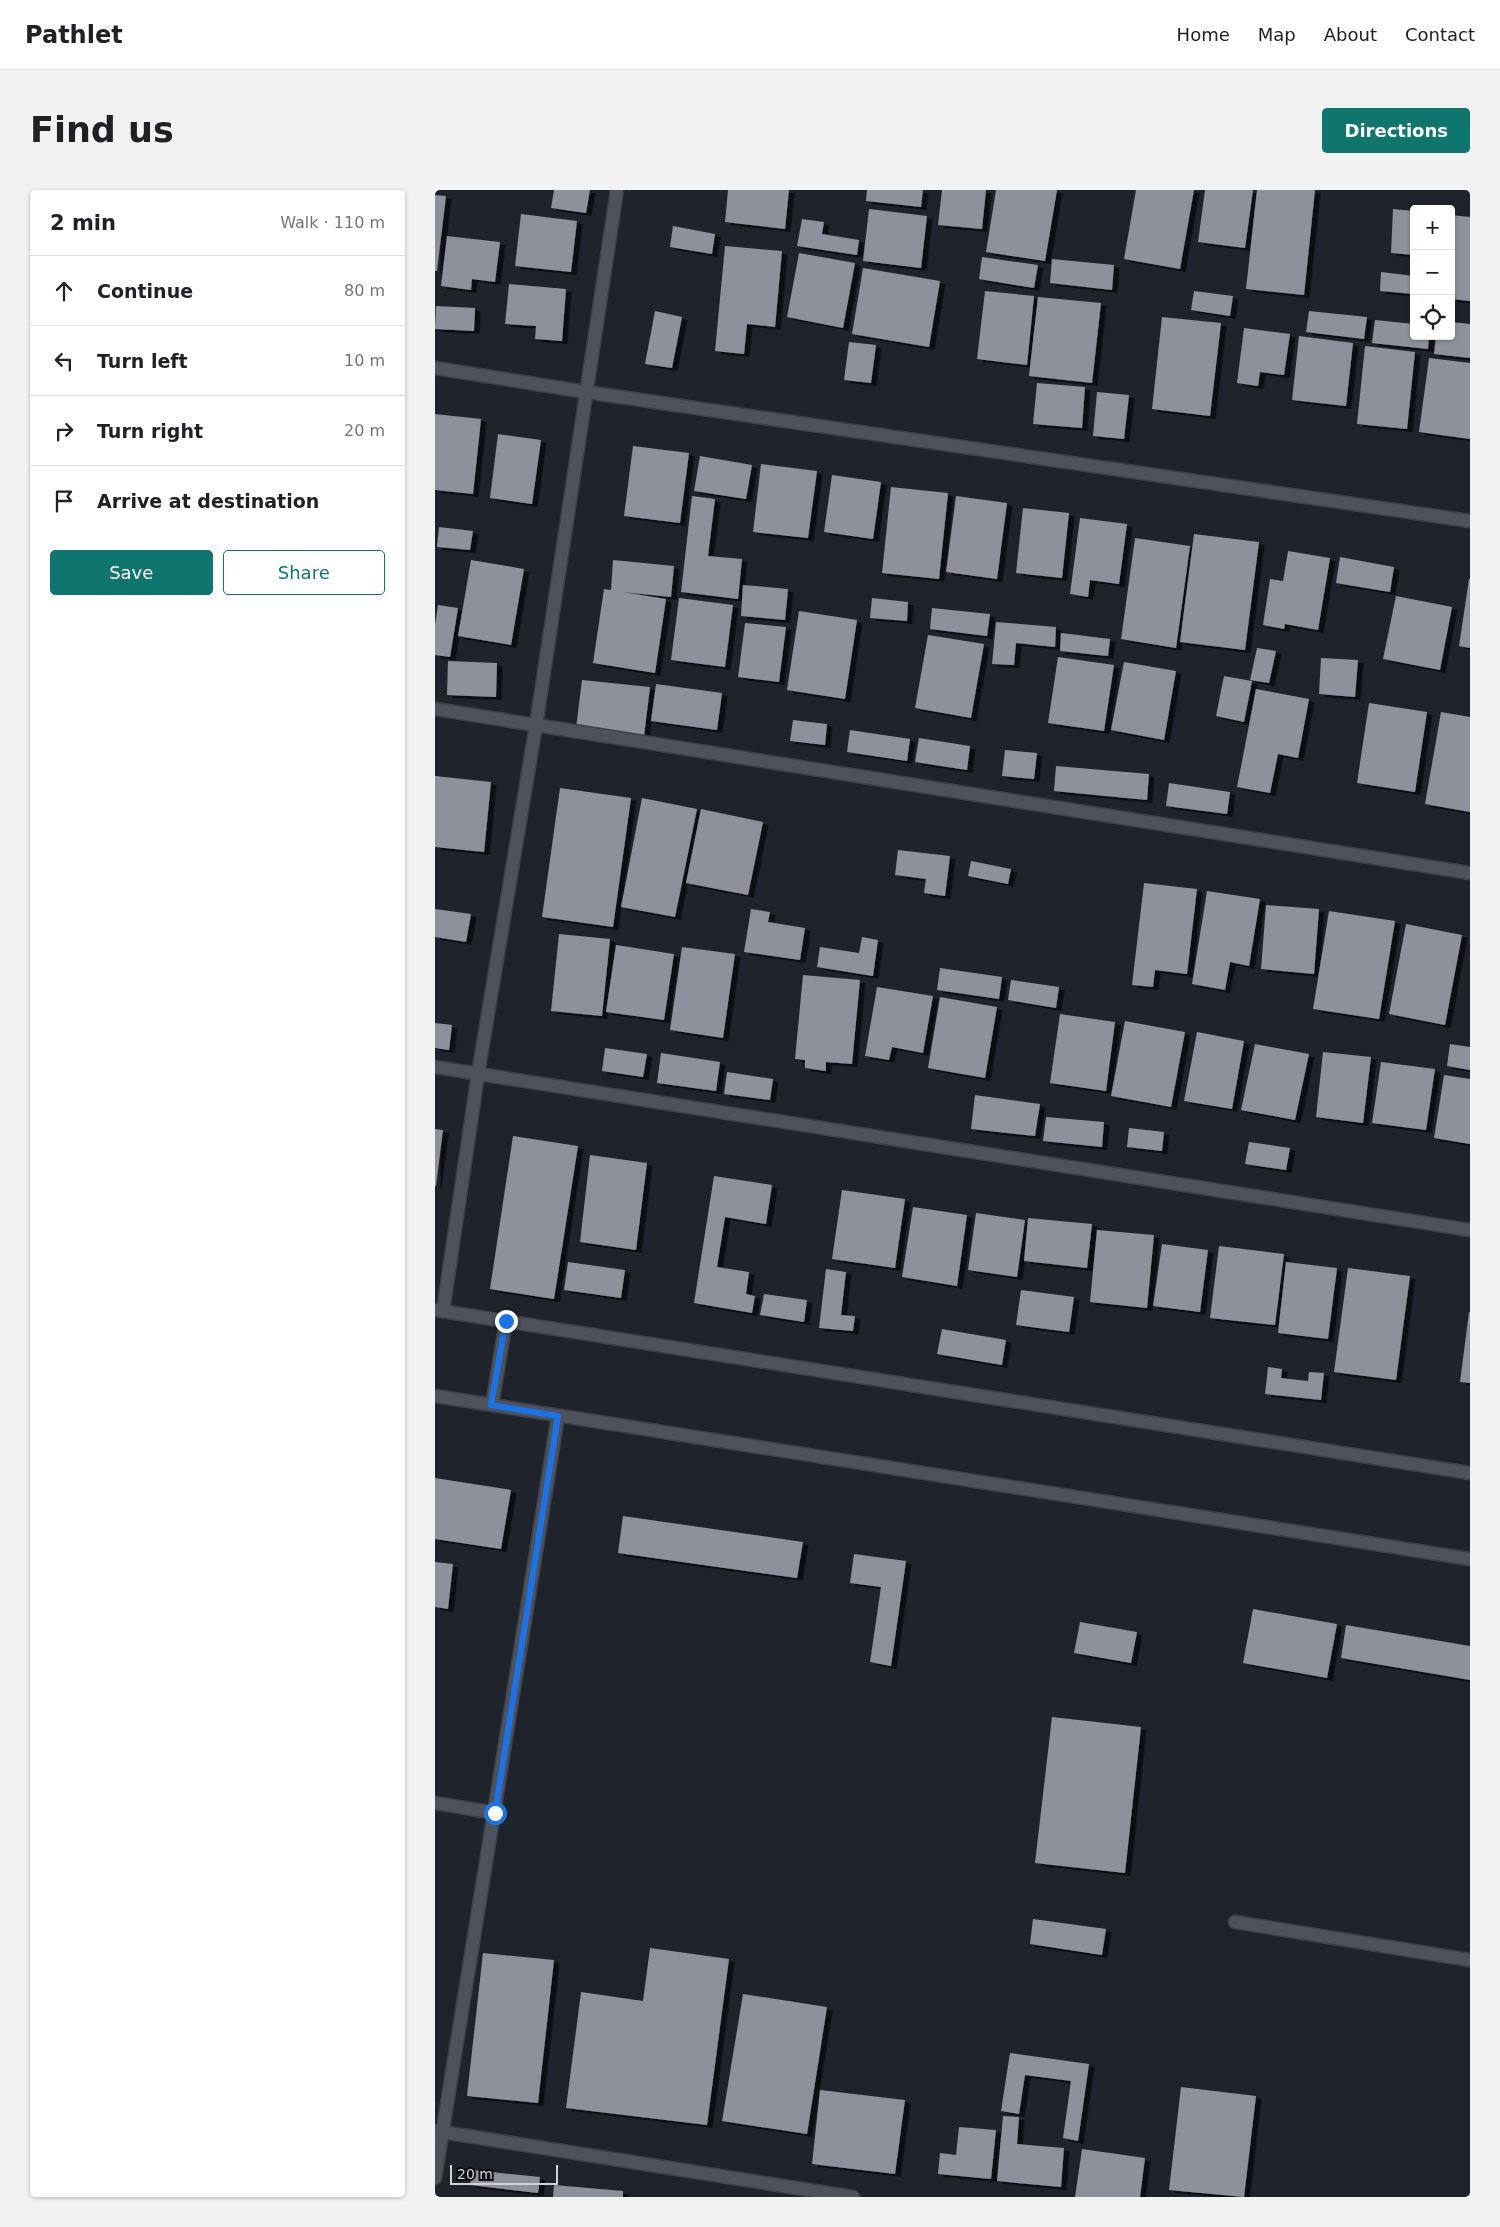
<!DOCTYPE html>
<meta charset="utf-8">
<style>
:root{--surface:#fff;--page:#f2f2f2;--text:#202124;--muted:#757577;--line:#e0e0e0;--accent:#0f766e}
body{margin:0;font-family:"DejaVu Sans",sans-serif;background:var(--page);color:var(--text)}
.controls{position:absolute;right:15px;top:15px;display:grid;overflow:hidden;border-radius:5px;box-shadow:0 1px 4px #0004}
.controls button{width:45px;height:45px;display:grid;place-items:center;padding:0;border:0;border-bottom:1px solid var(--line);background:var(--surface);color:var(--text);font:25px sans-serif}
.scale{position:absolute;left:15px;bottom:12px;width:108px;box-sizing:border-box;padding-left:5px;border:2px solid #cfd2d7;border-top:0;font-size:14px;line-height:18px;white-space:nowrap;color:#cfd2d7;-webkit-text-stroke:4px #0b0d10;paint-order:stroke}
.stop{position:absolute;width:15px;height:15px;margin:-11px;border:4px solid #1a73e8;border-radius:50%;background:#fff}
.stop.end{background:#1a73e8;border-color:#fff;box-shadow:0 1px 5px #0008}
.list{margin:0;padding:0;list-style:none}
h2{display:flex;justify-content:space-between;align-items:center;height:65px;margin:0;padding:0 20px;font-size:21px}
h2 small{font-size:16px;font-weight:400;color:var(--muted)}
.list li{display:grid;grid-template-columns:32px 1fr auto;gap:15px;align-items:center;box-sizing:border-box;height:70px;padding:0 20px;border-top:1px solid var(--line)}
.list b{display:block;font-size:19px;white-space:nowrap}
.list em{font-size:16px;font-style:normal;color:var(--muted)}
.actions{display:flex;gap:10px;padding:15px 20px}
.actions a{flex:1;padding:11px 0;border:1px solid var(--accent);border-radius:5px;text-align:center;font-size:18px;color:var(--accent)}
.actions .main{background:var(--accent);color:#fff}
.icon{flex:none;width:28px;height:28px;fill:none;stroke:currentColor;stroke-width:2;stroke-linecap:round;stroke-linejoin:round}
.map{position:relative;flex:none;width:1035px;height:2007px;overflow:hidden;border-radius:5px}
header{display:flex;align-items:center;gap:30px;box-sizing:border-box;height:70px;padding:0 25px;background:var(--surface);border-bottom:1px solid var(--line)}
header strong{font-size:24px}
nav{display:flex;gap:28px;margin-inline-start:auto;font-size:18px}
.intro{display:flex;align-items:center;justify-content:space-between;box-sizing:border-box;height:120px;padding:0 30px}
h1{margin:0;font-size:35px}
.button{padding:12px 22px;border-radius:5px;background:var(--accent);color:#fff;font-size:18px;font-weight:700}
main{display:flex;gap:30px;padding:0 30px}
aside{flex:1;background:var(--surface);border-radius:5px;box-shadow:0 1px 4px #0004}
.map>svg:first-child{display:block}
.building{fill:#8c919b;filter:url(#shadow)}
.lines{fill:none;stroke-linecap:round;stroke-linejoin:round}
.minor-casing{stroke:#3c4046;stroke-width:15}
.minor{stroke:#4e535b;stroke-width:12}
.route{stroke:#1a73e8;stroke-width:6}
</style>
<header>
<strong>Pathlet</strong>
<nav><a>Home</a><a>Map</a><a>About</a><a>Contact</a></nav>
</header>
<div class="intro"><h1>Find us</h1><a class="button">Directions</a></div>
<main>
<aside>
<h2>2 min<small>Walk · 110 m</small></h2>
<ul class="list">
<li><svg class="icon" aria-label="ahead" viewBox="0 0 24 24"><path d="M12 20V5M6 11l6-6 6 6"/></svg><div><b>Continue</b></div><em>80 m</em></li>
<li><svg class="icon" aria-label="left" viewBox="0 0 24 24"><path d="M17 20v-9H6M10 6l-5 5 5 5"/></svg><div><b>Turn left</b></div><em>10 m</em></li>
<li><svg class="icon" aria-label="right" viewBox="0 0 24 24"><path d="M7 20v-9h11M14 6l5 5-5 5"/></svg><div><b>Turn right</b></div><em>20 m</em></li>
<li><svg class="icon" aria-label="arrive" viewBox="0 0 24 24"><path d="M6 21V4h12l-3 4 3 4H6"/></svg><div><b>Arrive at destination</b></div></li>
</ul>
<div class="actions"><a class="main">Save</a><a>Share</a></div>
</aside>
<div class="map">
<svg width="1035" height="2007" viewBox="0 0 1035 2007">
<defs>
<filter id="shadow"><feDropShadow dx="5.5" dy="3" stdDeviation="0" flood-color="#0009"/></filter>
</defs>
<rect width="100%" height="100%" fill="#1f232b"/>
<g class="building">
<path d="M 119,0 L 155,0 L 151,23 L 116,18 Z"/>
<path d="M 293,0 L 354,0 L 350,39 L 290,32 Z"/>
<path d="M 432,0 L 488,0 L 486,17 L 431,11 Z"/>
<path d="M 507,0 L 551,0 L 547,39 L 503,35 Z"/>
<path d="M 561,0 L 622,0 L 610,71 L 551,62 Z"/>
<path d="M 701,0 L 759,0 L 745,79 L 689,69 Z"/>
<path d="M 770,0 L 818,0 L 810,58 L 763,52 Z"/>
<path d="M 822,0 L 880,0 L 869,105 L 811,99 Z"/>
<path d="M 0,5 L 11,6 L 2,81 L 0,81 Z"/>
<path d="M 434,19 L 492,26 L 486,78 L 428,71 Z"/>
<path d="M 958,19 L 979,21 L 979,65 L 956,63 Z"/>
<path d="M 86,24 L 142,31 L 136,82 L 80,76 Z"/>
<path d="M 1016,25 L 1035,27 L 1035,111 L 1016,109 Z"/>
<path d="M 367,29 L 389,32 L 387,44 L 424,50 L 422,65 L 362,56 Z"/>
<path d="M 238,36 L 280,44 L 277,64 L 235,57 Z"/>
<path d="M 12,46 L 65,52 L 60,92 L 37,89 L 36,100 L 6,96 Z"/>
<path d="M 290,56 L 347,61 L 340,137 L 312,134 L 309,164 L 280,161 Z"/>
<path d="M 364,63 L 420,73 L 408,138 L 352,127 Z"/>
<path d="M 547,67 L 603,75 L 599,98 L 544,89 Z"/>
<path d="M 617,69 L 679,75 L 677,100 L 615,93 Z"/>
<path d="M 428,78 L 505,91 L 494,157 L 417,144 Z"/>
<path d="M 946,82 L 979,86 L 979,104 L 945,101 Z"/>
<path d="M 74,94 L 131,99 L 127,151 L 100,149 L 101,136 L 70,134 Z"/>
<path d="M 550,101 L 599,106 L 592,175 L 542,169 Z"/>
<path d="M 759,101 L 798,106 L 795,126 L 756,120 Z"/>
<path d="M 603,107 L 666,113 L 657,193 L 594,186 Z"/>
<path d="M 1,116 L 40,118 L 39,141 L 0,139 Z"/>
<path d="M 220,121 L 247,127 L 237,178 L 210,174 Z"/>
<path d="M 874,121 L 932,127 L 929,149 L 871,142 Z"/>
<path d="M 727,127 L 786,133 L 775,226 L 717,219 Z"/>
<path d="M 940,130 L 979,134 L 979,146 L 994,146 L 993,159 L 937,153 Z"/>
<path d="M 1016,132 L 1035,134 L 1035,168 L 999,164 L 1001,146 L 1016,146 Z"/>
<path d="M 809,138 L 855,144 L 849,185 L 825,182 L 823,196 L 802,193 Z"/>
<path d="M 864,146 L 918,153 L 911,216 L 857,210 Z"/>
<path d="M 414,152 L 441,155 L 436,193 L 409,190 Z"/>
<path d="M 930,156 L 980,162 L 972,239 L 922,234 Z"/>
<path d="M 994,168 L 1035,173 L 1035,249 L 984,242 Z"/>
<path d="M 602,193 L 650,197 L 647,238 L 598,234 Z"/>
<path d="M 662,202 L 694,205 L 689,249 L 658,246 Z"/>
<path d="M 0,224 L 46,229 L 38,304 L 0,300 Z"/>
<path d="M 63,244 L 106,250 L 97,314 L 55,308 Z"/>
<path d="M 198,256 L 254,263 L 245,333 L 189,326 Z"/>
<path d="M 265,266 L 317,275 L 311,309 L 259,301 Z"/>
<path d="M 326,274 L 382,281 L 373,348 L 318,342 Z"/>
<path d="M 397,285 L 446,292 L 438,349 L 389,342 Z"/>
<path d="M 456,297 L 513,303 L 504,389 L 447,383 Z"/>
<path d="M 257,306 L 280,309 L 273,366 L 307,369 L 303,409 L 246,402 Z"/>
<path d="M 521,306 L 572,313 L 562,389 L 511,382 Z"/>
<path d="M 588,318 L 634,323 L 627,388 L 581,383 Z"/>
<path d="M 645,328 L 692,334 L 684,394 L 655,390 L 653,407 L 635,404 Z"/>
<path d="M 4,337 L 38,341 L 35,360 L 2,357 Z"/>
<path d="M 759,344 L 824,352 L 810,460 L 745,452 Z"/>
<path d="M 700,348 L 755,356 L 741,458 L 686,449 Z"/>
<path d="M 853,361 L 895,368 L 883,440 L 850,434 L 849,439 L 828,435 L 835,389 L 848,391 Z"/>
<path d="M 905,367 L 959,377 L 955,402 L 901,393 Z"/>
<path d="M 36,370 L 89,379 L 76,455 L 23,446 Z"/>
<path d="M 178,370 L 239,376 L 236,407 L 187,402 L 231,409 L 220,483 L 158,473 L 169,399 L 176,400 Z"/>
<path d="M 1034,389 L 1035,389 L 1035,458 L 1024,456 Z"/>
<path d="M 308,395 L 353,399 L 350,430 L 306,426 Z"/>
<path d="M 961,406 L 1017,417 L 1005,480 L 948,469 Z"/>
<path d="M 244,408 L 298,415 L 290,477 L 236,470 Z"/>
<path d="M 437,408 L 473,412 L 472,431 L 435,428 Z"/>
<path d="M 3,415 L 23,418 L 15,467 L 0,465 L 0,435 Z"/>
<path d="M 497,418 L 555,424 L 552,446 L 495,439 Z"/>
<path d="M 364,421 L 422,430 L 410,509 L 352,500 Z"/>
<path d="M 561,432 L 621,437 L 620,457 L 581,453 L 579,475 L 557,474 Z"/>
<path d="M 310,433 L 351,437 L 344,492 L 303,487 Z"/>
<path d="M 626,443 L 675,449 L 673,466 L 625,461 Z"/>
<path d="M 493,445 L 549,454 L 536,528 L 480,518 Z"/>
<path d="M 822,458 L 841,461 L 834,493 L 815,490 Z"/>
<path d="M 623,467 L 679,475 L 669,541 L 613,533 Z"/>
<path d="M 886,468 L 923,470 L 920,507 L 884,504 Z"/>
<path d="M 13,471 L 62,473 L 61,507 L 12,505 Z"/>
<path d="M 689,472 L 741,481 L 729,550 L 676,540 Z"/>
<path d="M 789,486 L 817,491 L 809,532 L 781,526 Z"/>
<path d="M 147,490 L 215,497 L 209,546 L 141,538 Z"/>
<path d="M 221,494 L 287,503 L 282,540 L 216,531 Z"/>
<path d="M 821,499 L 874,509 L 863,568 L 843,564 L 835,603 L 802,597 Z"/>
<path d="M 934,513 L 992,522 L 980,602 L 922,593 Z"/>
<path d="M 1006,522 L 1035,527 L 1035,622 L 990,614 Z"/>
<path d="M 358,530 L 392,534 L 390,555 L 355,551 Z"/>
<path d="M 415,540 L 475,549 L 472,571 L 412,562 Z"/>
<path d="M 484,548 L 535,556 L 532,580 L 480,572 Z"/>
<path d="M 570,560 L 602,563 L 599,589 L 567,586 Z"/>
<path d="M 621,576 L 714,584 L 712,610 L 619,601 Z"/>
<path d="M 0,586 L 56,592 L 49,662 L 0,657 Z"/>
<path d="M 734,593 L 795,602 L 792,624 L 731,616 Z"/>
<path d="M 125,598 L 196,608 L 178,737 L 107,727 Z"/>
<path d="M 207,608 L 262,619 L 240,727 L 186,717 Z"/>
<path d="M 266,619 L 328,632 L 313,705 L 251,693 Z"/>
<path d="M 463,660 L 515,666 L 510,706 L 489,703 L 491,689 L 460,685 Z"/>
<path d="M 536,671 L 576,679 L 573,694 L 533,686 Z"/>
<path d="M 709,693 L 762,699 L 752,784 L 720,780 L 718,797 L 697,795 Z"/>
<path d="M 772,701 L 825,709 L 814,776 L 795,772 L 790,800 L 757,794 Z"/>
<path d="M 831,715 L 884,719 L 879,784 L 826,779 Z"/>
<path d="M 0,719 L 36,724 L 31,752 L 0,747 Z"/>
<path d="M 316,719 L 335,722 L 333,732 L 370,738 L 365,770 L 309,762 Z"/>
<path d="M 894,721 L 960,731 L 944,829 L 878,819 Z"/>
<path d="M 971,734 L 1027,745 L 1010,835 L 954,824 Z"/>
<path d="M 124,744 L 175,749 L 167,826 L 116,821 Z"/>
<path d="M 427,747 L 443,750 L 438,786 L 382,777 L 385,757 L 424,763 Z"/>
<path d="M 181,755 L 239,764 L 229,830 L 171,822 Z"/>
<path d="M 247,757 L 300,764 L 288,848 L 235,840 Z"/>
<path d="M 505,778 L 567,787 L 564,809 L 502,800 Z"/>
<path d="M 368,785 L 425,790 L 417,874 L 391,872 L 391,881 L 370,878 L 370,870 L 360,869 Z"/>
<path d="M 576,790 L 624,797 L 621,818 L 573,810 Z"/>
<path d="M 442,797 L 498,806 L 488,863 L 457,857 L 454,870 L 430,866 Z"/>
<path d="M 505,807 L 562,817 L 550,888 L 493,878 Z"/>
<path d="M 625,824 L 680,832 L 671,901 L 615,893 Z"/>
<path d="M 690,831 L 750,842 L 736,917 L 676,906 Z"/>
<path d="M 0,833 L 17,835 L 14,860 L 0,858 Z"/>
<path d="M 762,842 L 809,851 L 797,919 L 749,911 Z"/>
<path d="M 820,854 L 874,864 L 860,930 L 806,920 Z"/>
<path d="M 1015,854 L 1035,857 L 1035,880 L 1012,876 Z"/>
<path d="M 170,858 L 212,864 L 208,887 L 167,881 Z"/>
<path d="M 888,862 L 936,867 L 928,933 L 881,927 Z"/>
<path d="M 226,863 L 285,872 L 281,901 L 222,893 Z"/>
<path d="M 946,872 L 1000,879 L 991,940 L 937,933 Z"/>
<path d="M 292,882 L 338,889 L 335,910 L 289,904 Z"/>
<path d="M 1009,885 L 1035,889 L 1035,954 L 999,948 Z"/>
<path d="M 540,905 L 605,914 L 600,946 L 536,939 Z"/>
<path d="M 611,927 L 669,932 L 667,957 L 608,951 Z"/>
<path d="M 694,938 L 729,942 L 727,961 L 692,957 Z"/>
<path d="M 0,939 L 8,940 L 1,996 L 0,996 Z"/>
<path d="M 78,946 L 143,956 L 119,1109 L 55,1099 Z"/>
<path d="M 814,952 L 855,958 L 851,980 L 810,974 Z"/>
<path d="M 155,965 L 212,973 L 201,1060 L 145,1052 Z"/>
<path d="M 279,986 L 337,995 L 331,1034 L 290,1027 L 282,1077 L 314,1082 L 311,1104 L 320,1106 L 317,1123 L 259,1113 Z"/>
<path d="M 407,1000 L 470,1009 L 460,1078 L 397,1069 Z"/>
<path d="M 478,1017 L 532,1025 L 522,1096 L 467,1087 Z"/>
<path d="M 541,1023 L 590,1030 L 582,1087 L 533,1080 Z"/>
<path d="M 593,1028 L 657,1034 L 652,1078 L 589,1071 Z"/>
<path d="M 662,1040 L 719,1045 L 712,1118 L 655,1112 Z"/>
<path d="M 727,1054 L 773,1060 L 765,1122 L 718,1116 Z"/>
<path d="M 784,1056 L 849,1064 L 840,1135 L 775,1128 Z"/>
<path d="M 133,1072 L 190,1080 L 186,1108 L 129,1100 Z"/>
<path d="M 851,1072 L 902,1078 L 893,1149 L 843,1143 Z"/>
<path d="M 913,1078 L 975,1086 L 961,1190 L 899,1182 Z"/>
<path d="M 391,1079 L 411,1082 L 406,1125 L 420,1126 L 418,1141 L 384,1138 Z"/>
<path d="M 586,1100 L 639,1107 L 634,1142 L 581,1135 Z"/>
<path d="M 329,1104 L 372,1110 L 369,1132 L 325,1125 Z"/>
<path d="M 1034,1122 L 1035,1122 L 1035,1193 L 1025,1192 Z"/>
<path d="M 507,1139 L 571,1150 L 567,1175 L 502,1164 Z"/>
<path d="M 833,1177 L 847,1179 L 846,1188 L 873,1191 L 874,1182 L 889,1183 L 886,1210 L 830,1204 Z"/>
<path d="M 0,1288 L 76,1300 L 66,1359 L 0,1349 Z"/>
<path d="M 188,1326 L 368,1352 L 362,1388 L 183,1363 Z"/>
<path d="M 419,1364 L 471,1371 L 456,1476 L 435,1472 L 446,1397 L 415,1393 Z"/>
<path d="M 0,1372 L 18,1374 L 13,1419 L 0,1417 Z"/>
<path d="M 818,1419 L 902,1434 L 892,1488 L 808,1473 Z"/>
<path d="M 645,1432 L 702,1442 L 696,1473 L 639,1463 Z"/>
<path d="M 911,1435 L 1035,1456 L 1035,1490 L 906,1468 Z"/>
<path d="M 617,1527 L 706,1537 L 690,1683 L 600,1673 Z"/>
<path d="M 598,1729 L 671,1739 L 667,1765 L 595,1754 Z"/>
<path d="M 215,1758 L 294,1769 L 272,1935 L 131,1918 L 146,1802 L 208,1811 Z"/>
<path d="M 48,1763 L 119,1770 L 103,1913 L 32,1906 Z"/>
<path d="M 308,1804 L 392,1817 L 372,1944 L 287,1931 Z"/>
<path d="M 575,1863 L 654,1874 L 643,1951 L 628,1948 L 636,1891 L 590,1885 L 584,1924 L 566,1921 Z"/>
<path d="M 746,1897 L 821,1906 L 809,2007 L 734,2000 Z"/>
<path d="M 385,1900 L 470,1910 L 460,1984 L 377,1974 Z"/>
<path d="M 568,1926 L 584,1927 L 582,1954 L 629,1958 L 626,1997 L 562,1991 Z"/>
<path d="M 524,1937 L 561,1940 L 556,1989 L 503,1984 L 505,1963 L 521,1965 Z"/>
<path d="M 647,1959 L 710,1968 L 705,2007 L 640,2007 Z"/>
<path d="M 37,1980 L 105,1987 L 103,2003 L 35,1995 Z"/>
<path d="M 119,1995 L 188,2001 L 188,2007 L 118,2007 Z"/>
</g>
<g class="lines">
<g class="minor-casing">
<g id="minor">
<path d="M 0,178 L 151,202 L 1035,331"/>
<path d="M 0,519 L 1035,683"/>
<path d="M 0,877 L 1035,1040"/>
<path d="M 0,1120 L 1035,1283"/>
<path d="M 8,1121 L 43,884 L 101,535 L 182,0"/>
<path d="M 0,1206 L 1035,1369"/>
<path d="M 57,1215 L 71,1131"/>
<path d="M 0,1613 L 60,1623"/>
<path d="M 800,1732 L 1035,1770"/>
<path d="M 1,1941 L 418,2007"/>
<path d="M 0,1988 L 123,1226"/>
</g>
</g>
<use href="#minor" class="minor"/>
</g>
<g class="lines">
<path class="route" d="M 60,1623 L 123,1226 L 56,1215 L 71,1131"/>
</g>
</svg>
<div class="controls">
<button>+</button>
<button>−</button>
<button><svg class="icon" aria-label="locate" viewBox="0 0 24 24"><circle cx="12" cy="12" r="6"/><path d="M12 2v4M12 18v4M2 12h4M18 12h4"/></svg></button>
</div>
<div class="scale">20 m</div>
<div class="stop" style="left:60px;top:1623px"></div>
<div class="stop end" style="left:71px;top:1131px"></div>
</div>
</main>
